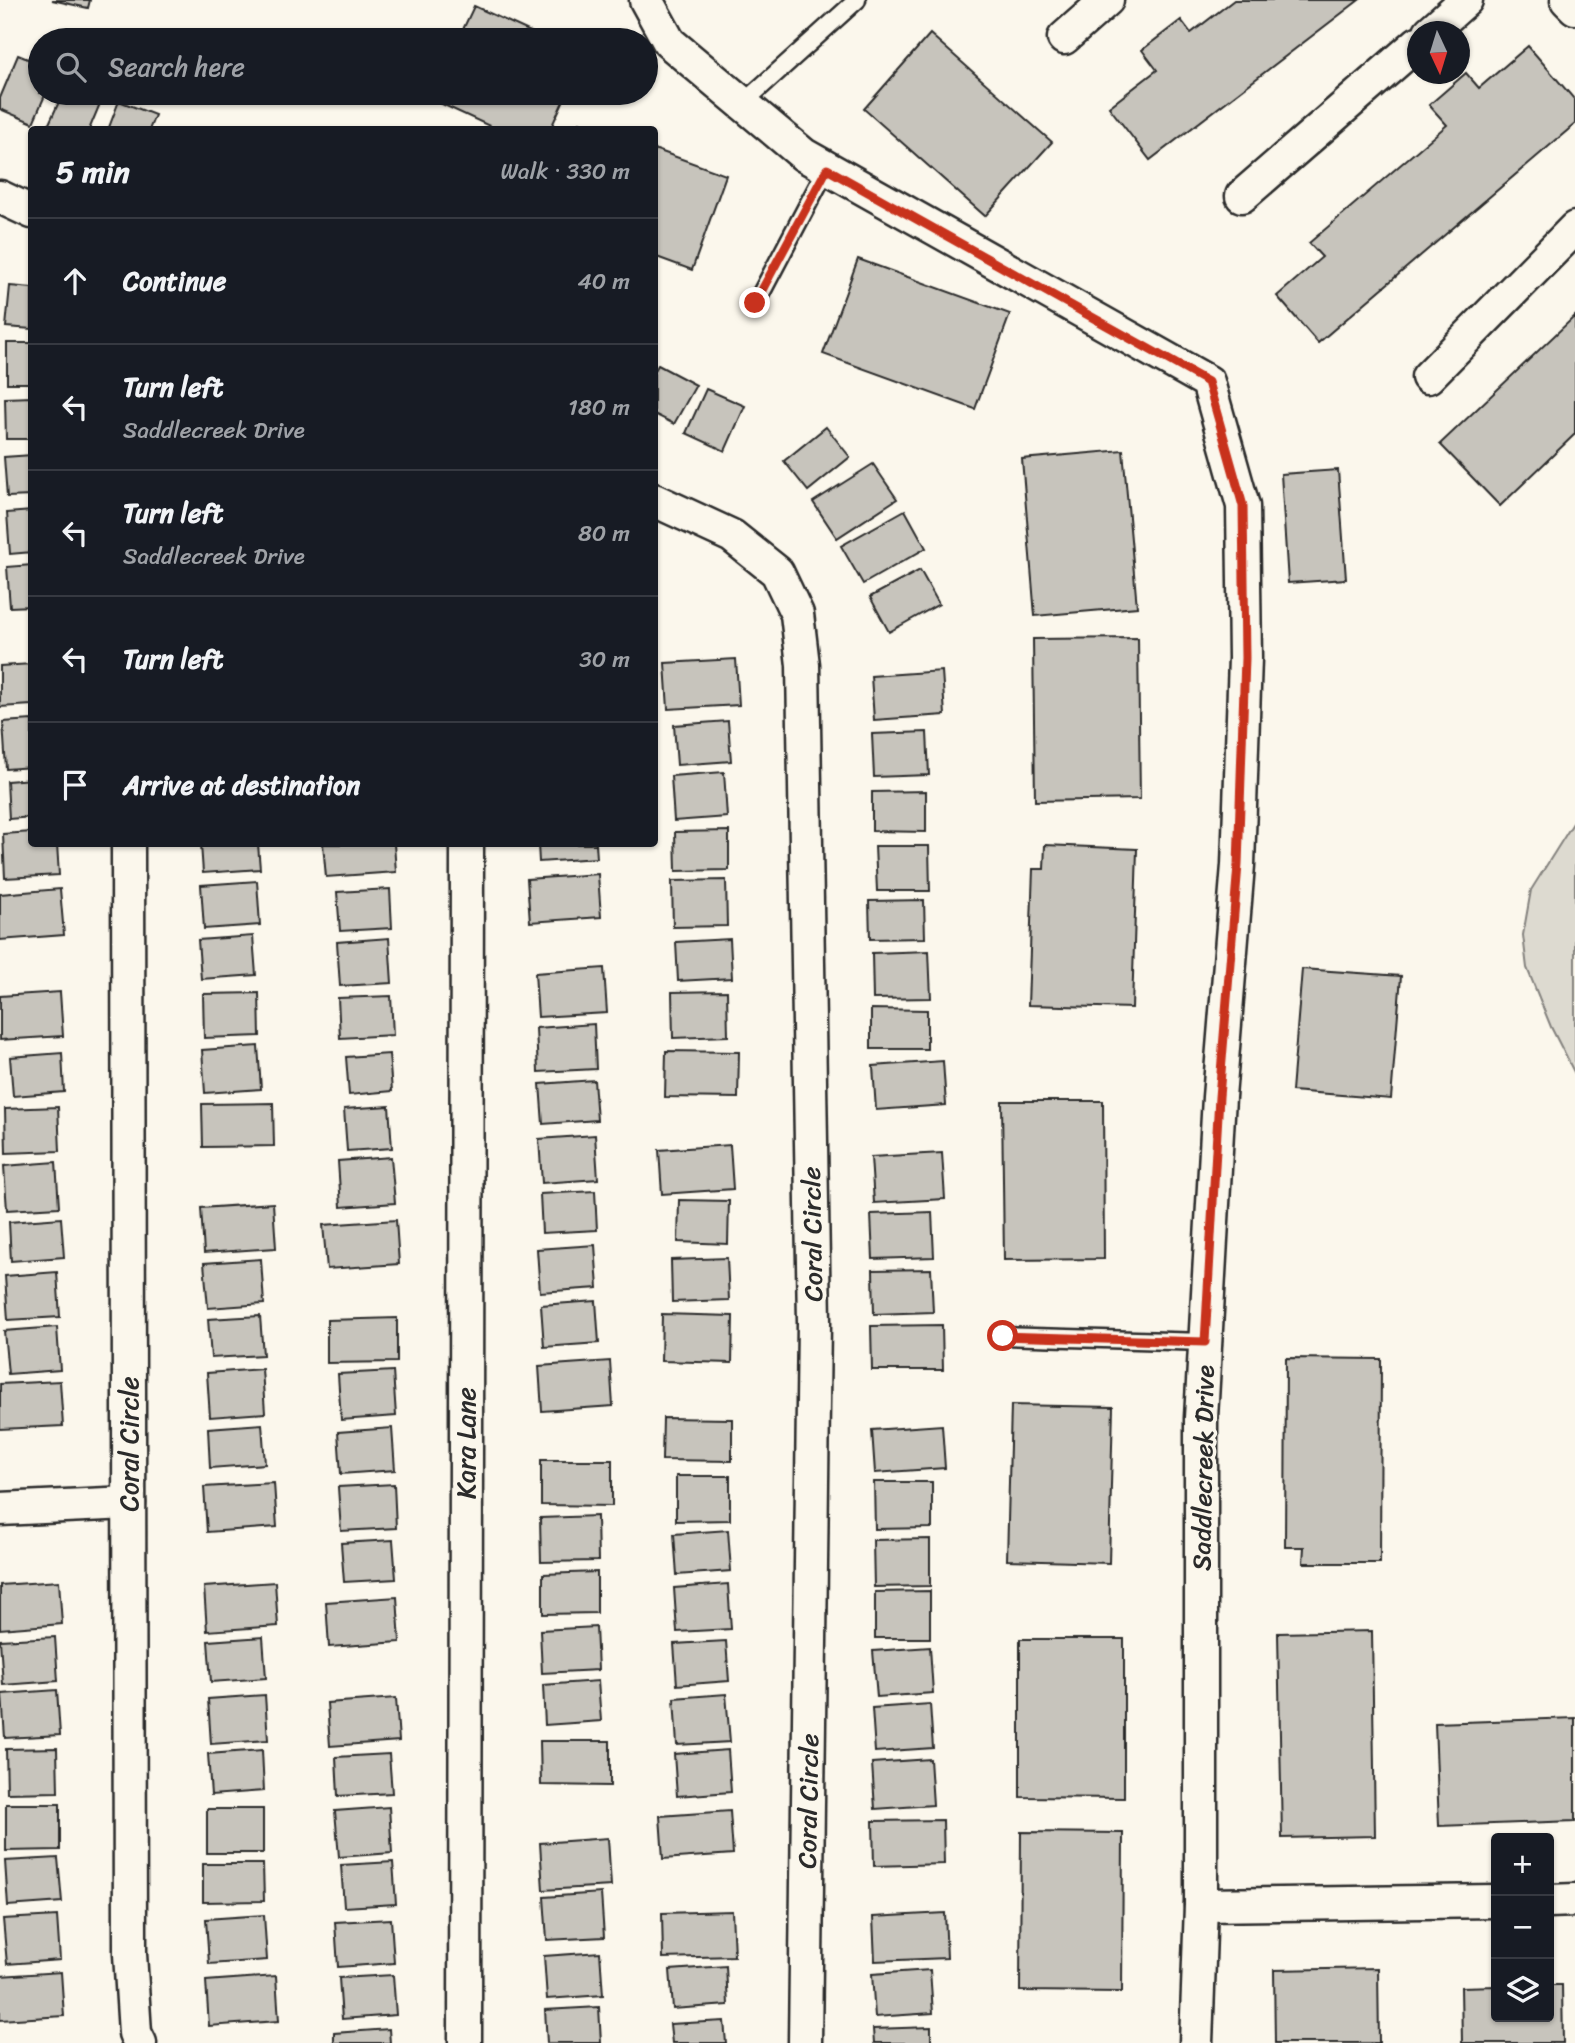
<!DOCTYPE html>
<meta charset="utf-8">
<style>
:root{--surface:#171b24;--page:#242831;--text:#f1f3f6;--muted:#9ea1a6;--line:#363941}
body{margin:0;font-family:Sriracha,sans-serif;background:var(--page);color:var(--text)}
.controls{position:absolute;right:21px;bottom:21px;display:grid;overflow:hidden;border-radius:7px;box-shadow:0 2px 5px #0004}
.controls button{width:63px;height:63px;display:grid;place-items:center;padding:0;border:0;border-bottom:2px solid var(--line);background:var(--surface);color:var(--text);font:35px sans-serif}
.compass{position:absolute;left:1407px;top:21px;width:63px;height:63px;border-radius:50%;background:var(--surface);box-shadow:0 2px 5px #0004;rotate:176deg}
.stop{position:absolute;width:21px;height:21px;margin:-16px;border:5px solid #c8321e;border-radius:50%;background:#fff}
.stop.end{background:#c8321e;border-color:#fff;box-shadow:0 2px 7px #0008}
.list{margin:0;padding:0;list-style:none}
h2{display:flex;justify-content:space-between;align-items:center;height:91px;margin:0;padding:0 28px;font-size:30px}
h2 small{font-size:23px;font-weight:400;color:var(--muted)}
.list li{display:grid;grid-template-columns:46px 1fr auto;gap:21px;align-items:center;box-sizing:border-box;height:126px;padding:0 28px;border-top:2px solid var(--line)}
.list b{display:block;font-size:26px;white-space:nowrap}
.list p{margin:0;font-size:23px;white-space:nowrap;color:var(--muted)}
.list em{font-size:23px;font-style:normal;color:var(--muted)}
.icon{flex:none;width:38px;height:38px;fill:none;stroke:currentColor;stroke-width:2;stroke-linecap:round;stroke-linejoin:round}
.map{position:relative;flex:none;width:1575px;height:2043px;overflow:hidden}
.search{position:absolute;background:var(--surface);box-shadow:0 2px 5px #0004;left:28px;top:28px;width:630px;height:77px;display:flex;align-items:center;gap:18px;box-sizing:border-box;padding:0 24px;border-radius:38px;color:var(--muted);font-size:26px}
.panel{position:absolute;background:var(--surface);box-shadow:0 2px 5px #0004;left:28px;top:126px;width:630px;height:721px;border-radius:7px}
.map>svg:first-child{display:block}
.green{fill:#dddad0;stroke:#84827e;stroke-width:2}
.building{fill:#c7c4bc;stroke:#2b2b2b;stroke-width:2}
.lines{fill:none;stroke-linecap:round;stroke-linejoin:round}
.service-casing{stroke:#2b2b2b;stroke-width:21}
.minor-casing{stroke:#2b2b2b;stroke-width:37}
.service{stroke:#fbf7ec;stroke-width:16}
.minor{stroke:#fbf7ec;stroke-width:32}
.route{stroke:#c8321e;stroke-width:9}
.labels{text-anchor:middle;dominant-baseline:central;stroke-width:7;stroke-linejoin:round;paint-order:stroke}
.street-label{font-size:26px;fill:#2b2b2b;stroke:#fbf7ec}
</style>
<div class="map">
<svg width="1575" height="2043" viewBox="0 0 1575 2043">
<rect width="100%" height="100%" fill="#fbf7ec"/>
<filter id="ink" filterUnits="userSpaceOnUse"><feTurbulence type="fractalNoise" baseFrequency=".0143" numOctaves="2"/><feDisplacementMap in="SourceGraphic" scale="14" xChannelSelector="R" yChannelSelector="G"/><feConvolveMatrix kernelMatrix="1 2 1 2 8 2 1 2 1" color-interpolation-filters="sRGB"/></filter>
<g filter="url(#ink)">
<path class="green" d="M 1575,820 L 1575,1074 L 1551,1027 L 1527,968 L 1523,935 L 1531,890 Z"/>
<g class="building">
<path d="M 52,0 L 90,0 L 88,8 Z"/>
<path d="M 1234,0 L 1359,0 L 1150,160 L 1109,107 L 1157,70 L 1142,50 L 1181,20 L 1191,33 Z"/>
<path d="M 474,6 L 548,40 L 458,40 Z"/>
<path d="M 930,34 L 1052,142 L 985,216 L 864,109 Z"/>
<path d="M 1528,46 L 1575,100 L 1575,124 L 1318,343 L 1277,296 L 1322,257 L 1309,243 L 1447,125 L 1429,105 L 1466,73 L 1479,88 Z"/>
<path d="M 18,55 L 40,64 L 40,93 L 46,93 L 33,123 L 0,109 L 0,98 Z"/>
<path d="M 63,93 L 104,94 L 89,130 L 52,130 L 47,128 Z"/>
<path d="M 434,93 L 567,93 L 550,130 L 498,130 L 431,99 Z"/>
<path d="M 119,101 L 155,115 L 149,130 L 108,130 Z"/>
<path d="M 579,122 L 600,130 L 576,130 Z"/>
<path d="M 654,149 L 726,175 L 692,270 L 654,256 Z"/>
<path d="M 858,259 L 1010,314 L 975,409 L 823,354 Z"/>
<path d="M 10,286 L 32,288 L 32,329 L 6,327 Z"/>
<path d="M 1575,316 L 1575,434 L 1500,506 L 1440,444 Z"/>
<rect x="7" y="343" width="25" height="40"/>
<path d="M 658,365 L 696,385 L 674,424 L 654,414 L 654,372 Z"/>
<path d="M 706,389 L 745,406 L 725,451 L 686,433 Z"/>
<path d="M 32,397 L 32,439 L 6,439 L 5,398 Z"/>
<path d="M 826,427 L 850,457 L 808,491 L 784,461 Z"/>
<path d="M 1123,450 L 1137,607 L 1035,616 L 1022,459 Z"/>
<path d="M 32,455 L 32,496 L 7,497 L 4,457 Z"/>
<path d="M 873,464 L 897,499 L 837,538 L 813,502 Z"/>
<path d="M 1338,470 L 1346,579 L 1288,583 L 1281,474 Z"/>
<path d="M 905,510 L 926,548 L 863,584 L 841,546 Z"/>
<path d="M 32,511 L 32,552 L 10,554 L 7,513 Z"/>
<path d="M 32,565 L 32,606 L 10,607 L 7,567 Z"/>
<path d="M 920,570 L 939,604 L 889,632 L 870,597 Z"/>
<path d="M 1138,638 L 1140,799 L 1035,801 L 1033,639 Z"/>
<path d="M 736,659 L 739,705 L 668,709 L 665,663 Z"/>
<path d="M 32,664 L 32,705 L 0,707 L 0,666 Z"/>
<path d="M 942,671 L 945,715 L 874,720 L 871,676 Z"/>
<path d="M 32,720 L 32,767 L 6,769 L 3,722 Z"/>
<path d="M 728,721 L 731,761 L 677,765 L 674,725 Z"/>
<path d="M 927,732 L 929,775 L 874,777 L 872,734 Z"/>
<path d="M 724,772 L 727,817 L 674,821 L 671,776 Z"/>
<path d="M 32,779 L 32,817 L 9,819 L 7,781 Z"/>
<path d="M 926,791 L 926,832 L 872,831 L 872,792 Z"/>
<path d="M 729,831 L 729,870 L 676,871 L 675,832 Z"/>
<path d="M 32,832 L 32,844 L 57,844 L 59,875 L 5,878 L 3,834 Z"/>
<path d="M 201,844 L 258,844 L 260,869 L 203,873 Z"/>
<path d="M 323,844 L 394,844 L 396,872 L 326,877 Z"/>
<path d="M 538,844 L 596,844 L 597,858 L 539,862 Z"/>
<path d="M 1045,845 L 1137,849 L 1132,1008 L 1028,1005 L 1033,869 L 1044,869 Z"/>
<path d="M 875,846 L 929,846 L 930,891 L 877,891 Z"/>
<path d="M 598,874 L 601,917 L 530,922 L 527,879 Z"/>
<path d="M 726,880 L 727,926 L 673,927 L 672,881 Z"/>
<path d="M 257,881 L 260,925 L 204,929 L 201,885 Z"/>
<path d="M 60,889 L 64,935 L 0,940 L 0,894 Z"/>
<path d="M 390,889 L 392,928 L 340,931 L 337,892 Z"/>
<path d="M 924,900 L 925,938 L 870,939 L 869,901 Z"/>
<path d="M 253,936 L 256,975 L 201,979 L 198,940 Z"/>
<path d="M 389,938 L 392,983 L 340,986 L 337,942 Z"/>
<path d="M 730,939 L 732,978 L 678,981 L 676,942 Z"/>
<path d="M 929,951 L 931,998 L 873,999 L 872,953 Z"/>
<path d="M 604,968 L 607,1013 L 538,1017 L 535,973 Z"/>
<path d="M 1302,969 L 1401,976 L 1391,1099 L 1292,1091 Z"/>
<path d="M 727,991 L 728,1036 L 673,1038 L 672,992 Z"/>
<path d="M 60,992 L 63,1036 L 0,1040 L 0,996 Z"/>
<path d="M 259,993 L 260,1036 L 204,1038 L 203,994 Z"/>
<path d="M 391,996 L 393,1035 L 340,1038 L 338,998 Z"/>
<path d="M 871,1009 L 927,1010 L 927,1049 L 871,1049 Z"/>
<path d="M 594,1024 L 596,1069 L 538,1072 L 536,1028 Z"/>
<path d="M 258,1046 L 261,1089 L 205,1093 L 202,1050 Z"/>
<path d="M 666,1051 L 739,1052 L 738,1098 L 665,1097 Z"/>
<path d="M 62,1053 L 64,1092 L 13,1096 L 10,1057 Z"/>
<path d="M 389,1054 L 392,1091 L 349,1095 L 346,1057 Z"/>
<path d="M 943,1061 L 946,1105 L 876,1110 L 873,1066 Z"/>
<path d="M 594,1080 L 597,1120 L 543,1124 L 540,1084 Z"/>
<path d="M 1002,1101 L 1103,1101 L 1104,1259 L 1004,1260 Z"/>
<path d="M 273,1103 L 274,1146 L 203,1147 L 202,1104 Z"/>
<path d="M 389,1106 L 392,1148 L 347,1151 L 344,1109 Z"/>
<path d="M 58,1107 L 60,1151 L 6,1153 L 5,1109 Z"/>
<path d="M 595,1135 L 598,1179 L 542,1183 L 539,1139 Z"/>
<path d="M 730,1145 L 733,1189 L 662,1194 L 659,1150 Z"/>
<path d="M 942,1153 L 945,1199 L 874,1203 L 871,1157 Z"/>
<path d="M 391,1157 L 395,1203 L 341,1207 L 338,1161 Z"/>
<path d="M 56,1162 L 59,1207 L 7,1210 L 4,1166 Z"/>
<path d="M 595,1191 L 597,1230 L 542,1233 L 540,1194 Z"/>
<path d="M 679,1200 L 729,1201 L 728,1244 L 678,1242 Z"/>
<path d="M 273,1203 L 276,1248 L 204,1253 L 201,1208 Z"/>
<path d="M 932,1212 L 934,1257 L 873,1259 L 871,1214 Z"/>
<path d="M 61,1218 L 64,1257 L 11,1261 L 9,1222 Z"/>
<path d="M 396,1220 L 399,1264 L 327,1269 L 323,1225 Z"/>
<path d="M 595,1245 L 598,1288 L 540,1292 L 537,1249 Z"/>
<path d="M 727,1258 L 729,1300 L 672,1302 L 671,1260 Z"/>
<path d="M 261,1259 L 264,1304 L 208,1308 L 204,1263 Z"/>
<path d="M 931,1269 L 933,1312 L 874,1314 L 873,1270 Z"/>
<path d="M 57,1272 L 60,1317 L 8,1320 L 5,1276 Z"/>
<path d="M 596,1301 L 599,1343 L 544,1347 L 541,1305 Z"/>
<path d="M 662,1314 L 733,1316 L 732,1363 L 661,1361 Z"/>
<path d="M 260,1316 L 263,1355 L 211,1358 L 208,1319 Z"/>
<path d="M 397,1318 L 397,1362 L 327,1363 L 327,1320 Z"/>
<path d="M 942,1325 L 943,1370 L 872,1370 L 871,1326 Z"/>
<path d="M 57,1327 L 60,1370 L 8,1374 L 4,1331 Z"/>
<path d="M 1286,1358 L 1381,1359 L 1380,1563 L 1303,1563 L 1304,1547 L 1285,1547 Z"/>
<path d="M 610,1361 L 613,1406 L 542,1411 L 539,1366 Z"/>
<path d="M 262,1369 L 265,1413 L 210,1417 L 207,1373 Z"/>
<path d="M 393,1371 L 396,1416 L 341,1420 L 338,1374 Z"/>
<path d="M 60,1381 L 63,1426 L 0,1429 L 0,1384 Z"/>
<path d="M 1011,1405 L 1113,1407 L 1109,1563 L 1007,1560 Z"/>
<path d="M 663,1418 L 732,1419 L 732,1461 L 662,1460 Z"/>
<path d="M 262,1424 L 265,1464 L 210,1468 L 208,1428 Z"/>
<path d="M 942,1425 L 945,1468 L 875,1473 L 872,1430 Z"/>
<path d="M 392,1428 L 395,1470 L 341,1474 L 338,1432 Z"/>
<path d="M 541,1460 L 612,1460 L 612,1506 L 541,1505 Z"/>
<path d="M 676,1476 L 730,1476 L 730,1520 L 676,1521 Z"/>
<path d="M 874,1482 L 932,1482 L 932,1528 L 875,1529 Z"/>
<path d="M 274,1483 L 277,1527 L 207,1532 L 204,1487 Z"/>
<path d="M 394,1484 L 396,1528 L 341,1531 L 338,1487 Z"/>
<path d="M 597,1516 L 598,1561 L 541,1562 L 540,1518 Z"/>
<path d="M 728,1530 L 731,1571 L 677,1575 L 674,1534 Z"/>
<path d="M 930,1539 L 930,1586 L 874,1587 L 873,1540 Z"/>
<path d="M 393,1540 L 396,1579 L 344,1582 L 341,1543 Z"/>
<path d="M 597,1572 L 597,1613 L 543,1614 L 543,1574 Z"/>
<path d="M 59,1581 L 62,1624 L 0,1629 L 0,1585 Z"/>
<path d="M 275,1582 L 278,1626 L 207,1631 L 204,1587 Z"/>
<path d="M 728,1584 L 731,1629 L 677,1632 L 674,1588 Z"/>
<path d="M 930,1591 L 930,1638 L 875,1638 L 875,1592 Z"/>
<path d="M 397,1597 L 400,1642 L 329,1647 L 326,1602 Z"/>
<path d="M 596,1627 L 598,1670 L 542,1673 L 540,1630 Z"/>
<path d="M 1372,1631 L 1375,1836 L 1282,1838 L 1278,1633 Z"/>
<path d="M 55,1637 L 58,1681 L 3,1685 L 0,1640 Z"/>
<path d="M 263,1637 L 266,1678 L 211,1682 L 208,1641 Z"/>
<path d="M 1020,1639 L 1124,1639 L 1124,1798 L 1020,1797 Z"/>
<path d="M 726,1641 L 729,1681 L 677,1685 L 674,1644 Z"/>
<path d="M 930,1647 L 933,1693 L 877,1697 L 873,1651 Z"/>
<path d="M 598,1681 L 601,1721 L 545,1725 L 543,1685 Z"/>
<path d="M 57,1690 L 60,1735 L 5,1738 L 2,1694 Z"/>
<path d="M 726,1694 L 730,1742 L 677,1745 L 674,1698 Z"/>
<path d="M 265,1695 L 268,1740 L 211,1744 L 208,1699 Z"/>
<path d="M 396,1698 L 399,1741 L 330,1746 L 327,1703 Z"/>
<path d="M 930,1704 L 933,1748 L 875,1752 L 872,1708 Z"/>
<path d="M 1575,1718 L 1575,1821 L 1439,1826 L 1435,1723 Z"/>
<path d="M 540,1741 L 610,1741 L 610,1786 L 541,1785 Z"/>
<path d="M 57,1748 L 58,1792 L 7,1793 L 6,1749 Z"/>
<path d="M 262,1750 L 264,1791 L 211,1795 L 208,1754 Z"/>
<path d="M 728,1750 L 731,1792 L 677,1796 L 674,1754 Z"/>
<path d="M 389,1754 L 392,1793 L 338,1796 L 336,1757 Z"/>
<path d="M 930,1759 L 933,1805 L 875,1809 L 872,1763 Z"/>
<path d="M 6,1804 L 60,1804 L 60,1850 L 6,1851 Z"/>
<path d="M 389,1807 L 392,1853 L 339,1857 L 335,1811 Z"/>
<rect x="207" y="1809" width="56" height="44"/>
<path d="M 730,1811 L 733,1854 L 663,1859 L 660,1816 Z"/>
<path d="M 943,1820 L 944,1864 L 874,1866 L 873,1821 Z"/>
<path d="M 1021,1832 L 1123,1833 L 1122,1992 L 1020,1991 Z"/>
<path d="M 608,1838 L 611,1886 L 543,1890 L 540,1843 Z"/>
<path d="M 58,1858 L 62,1902 L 8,1906 L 5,1861 Z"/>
<path d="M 393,1862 L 396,1904 L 344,1907 L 341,1865 Z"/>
<path d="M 203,1864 L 263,1864 L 264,1901 L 203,1902 Z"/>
<path d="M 601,1893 L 604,1937 L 547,1940 L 544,1897 Z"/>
<path d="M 732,1911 L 734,1956 L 663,1958 L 662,1913 Z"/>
<path d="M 945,1913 L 947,1958 L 875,1961 L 873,1917 Z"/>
<path d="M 264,1915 L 267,1960 L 209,1964 L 206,1919 Z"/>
<path d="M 57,1916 L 60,1960 L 7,1964 L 3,1919 Z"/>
<path d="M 391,1919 L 394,1963 L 338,1967 L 335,1922 Z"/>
<path d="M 600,1952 L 603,1995 L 547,1999 L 544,1956 Z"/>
<path d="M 726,1966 L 728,2005 L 673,2009 L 670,1970 Z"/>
<path d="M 1378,1968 L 1379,2043 L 1275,2043 L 1274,1970 Z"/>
<path d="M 930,1970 L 933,2013 L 875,2017 L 872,1974 Z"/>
<path d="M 61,1972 L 64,2016 L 0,2020 L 0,1976 Z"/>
<path d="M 393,1975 L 396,2015 L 342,2019 L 339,1978 Z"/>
<path d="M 276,1976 L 279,2021 L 209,2026 L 206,1981 Z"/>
<path d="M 1549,1985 L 1562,1985 L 1563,2043 L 1462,2043 L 1461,1987 L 1496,1986 L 1496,2017 L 1549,2017 Z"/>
<path d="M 599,2007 L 601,2043 L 547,2043 L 545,2010 Z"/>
<path d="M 724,2021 L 726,2043 L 672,2043 L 670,2024 Z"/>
<path d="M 931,2027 L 931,2043 L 874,2043 L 873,2029 Z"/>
<path d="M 389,2029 L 390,2043 L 334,2043 L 334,2033 Z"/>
</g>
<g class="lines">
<g class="service-casing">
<g id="service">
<path d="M 742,104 L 857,0"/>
<path d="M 756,303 L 827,168"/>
<path d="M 1003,1336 L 1205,1342"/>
</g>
</g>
<g class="minor-casing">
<g id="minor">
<path d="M 646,0 L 669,42 L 804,155 L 1208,382 L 1243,506 L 1245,658 L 1238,865 L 1219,1097 L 1201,1418 L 1201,1905 L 1196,2043"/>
<path d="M 1567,0 L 1575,8"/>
<path d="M 1430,32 L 1466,0"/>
<path d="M 1064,38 L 1107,0"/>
<path d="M 1242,196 L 1418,43"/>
<path d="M 0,197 L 32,212"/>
<path d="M 1428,377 L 1575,228"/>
<path d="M 654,500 L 732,536 L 777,572 L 797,614 L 803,665 L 814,1322 L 805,2043"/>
<path d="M 128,844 L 130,1954 L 135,2033 L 140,2043"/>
<path d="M 0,1509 L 129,1503"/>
<path d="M 1549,1901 L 1575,1900"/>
<path d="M 1201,1905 L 1496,1901"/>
<path d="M 465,2043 L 467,844"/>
</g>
</g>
<use href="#service" class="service"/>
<use href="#minor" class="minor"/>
</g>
</g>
<g class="lines" filter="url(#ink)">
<path class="route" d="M 755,303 L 827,169 L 1208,382 L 1243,506 L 1245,658 L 1238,865 L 1219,1097 L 1205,1342 L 1003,1336"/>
</g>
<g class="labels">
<g class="street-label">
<text transform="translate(812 1234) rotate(-91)">Coral Circle</text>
<text transform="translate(466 1443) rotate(-90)">Kara Lane</text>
<text transform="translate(129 1444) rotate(-90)">Coral Circle</text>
<text transform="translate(1203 1468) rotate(-89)">Saddlecreek Drive</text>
<text transform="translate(808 1801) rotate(-89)">Coral Circle</text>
</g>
</g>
</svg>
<div class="controls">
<button>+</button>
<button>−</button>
<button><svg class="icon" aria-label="layers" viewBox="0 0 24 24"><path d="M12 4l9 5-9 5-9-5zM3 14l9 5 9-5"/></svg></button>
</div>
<svg class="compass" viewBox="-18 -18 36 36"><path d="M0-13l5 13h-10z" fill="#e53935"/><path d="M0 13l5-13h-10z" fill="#9ea1a6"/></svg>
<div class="stop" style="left:1003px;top:1336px"></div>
<div class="stop end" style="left:755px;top:303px"></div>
<div class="search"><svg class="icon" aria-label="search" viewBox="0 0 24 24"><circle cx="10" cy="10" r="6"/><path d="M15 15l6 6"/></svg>Search here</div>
<section class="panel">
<h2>5 min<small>Walk · 330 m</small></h2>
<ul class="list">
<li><svg class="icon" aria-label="ahead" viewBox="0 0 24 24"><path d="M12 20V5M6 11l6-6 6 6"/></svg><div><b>Continue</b></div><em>40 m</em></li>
<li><svg class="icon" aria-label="left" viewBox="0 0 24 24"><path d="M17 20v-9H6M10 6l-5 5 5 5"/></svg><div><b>Turn left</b><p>Saddlecreek Drive</p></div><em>180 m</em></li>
<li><svg class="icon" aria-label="left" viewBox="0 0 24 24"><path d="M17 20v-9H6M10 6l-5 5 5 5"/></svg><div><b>Turn left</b><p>Saddlecreek Drive</p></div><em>80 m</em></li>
<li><svg class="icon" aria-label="left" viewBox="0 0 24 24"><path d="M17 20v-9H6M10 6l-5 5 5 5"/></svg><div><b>Turn left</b></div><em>30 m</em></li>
<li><svg class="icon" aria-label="arrive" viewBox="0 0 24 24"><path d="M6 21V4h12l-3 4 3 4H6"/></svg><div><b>Arrive at destination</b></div></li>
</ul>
</section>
</div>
